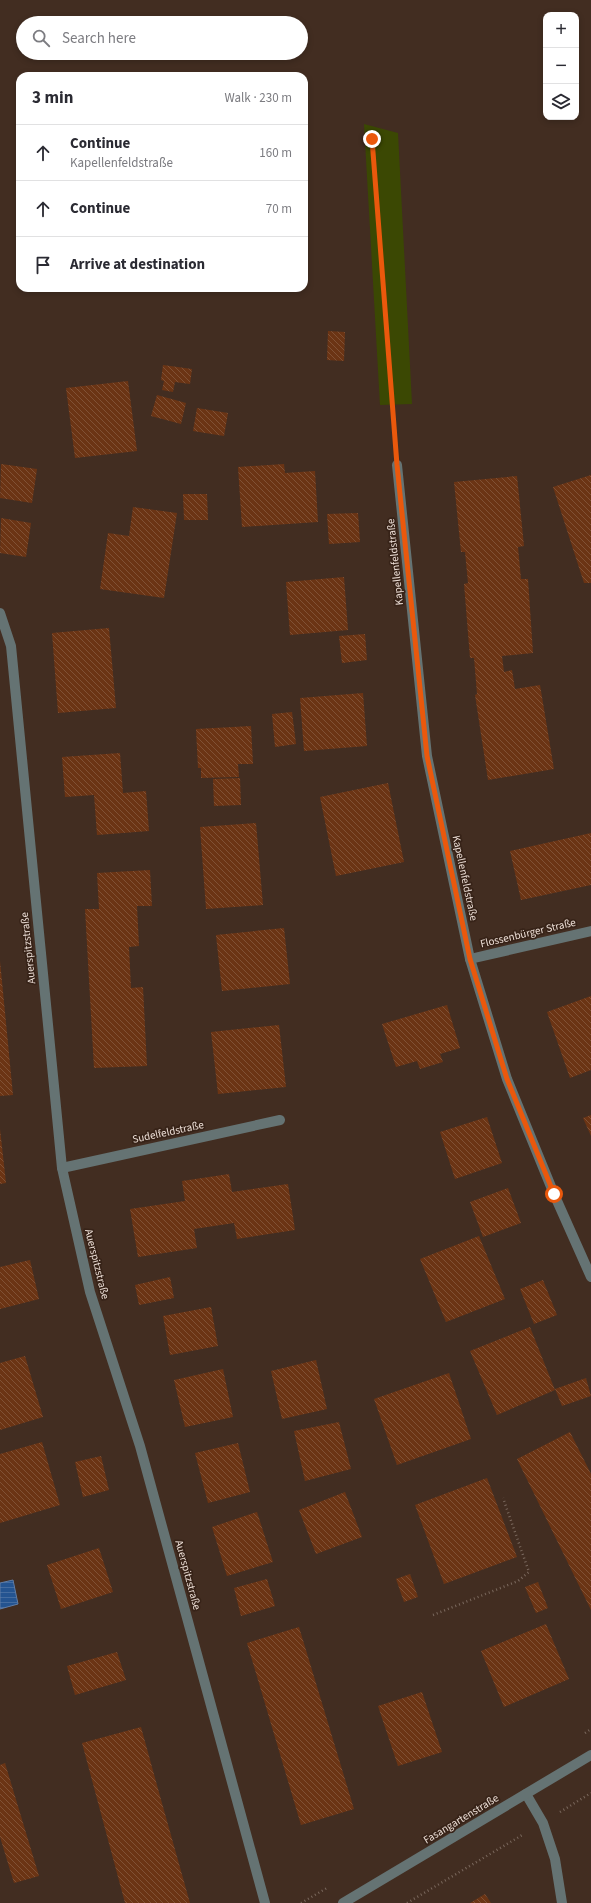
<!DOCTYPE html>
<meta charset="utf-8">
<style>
:root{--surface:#fff;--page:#f2f2f3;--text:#2b2b33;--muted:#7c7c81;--line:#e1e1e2}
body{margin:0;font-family:"Source Sans 3",sans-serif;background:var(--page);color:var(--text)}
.controls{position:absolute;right:12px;top:12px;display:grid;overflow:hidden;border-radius:8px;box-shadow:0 2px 6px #0003}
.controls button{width:36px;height:36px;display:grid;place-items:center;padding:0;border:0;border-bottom:1px solid var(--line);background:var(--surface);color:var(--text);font:20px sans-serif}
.stop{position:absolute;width:12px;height:12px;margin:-9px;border:3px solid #ea580c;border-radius:50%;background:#fff}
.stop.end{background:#ea580c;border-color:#fff;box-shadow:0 1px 4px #0008}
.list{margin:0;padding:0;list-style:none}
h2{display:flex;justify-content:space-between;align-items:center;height:52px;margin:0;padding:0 16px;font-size:17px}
h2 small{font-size:13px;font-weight:400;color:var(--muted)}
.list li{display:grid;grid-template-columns:26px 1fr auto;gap:12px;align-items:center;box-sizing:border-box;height:56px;padding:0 16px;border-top:1px solid var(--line)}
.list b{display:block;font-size:15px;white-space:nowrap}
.list p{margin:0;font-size:13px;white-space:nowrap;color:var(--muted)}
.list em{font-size:13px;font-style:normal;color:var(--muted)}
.icon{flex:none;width:22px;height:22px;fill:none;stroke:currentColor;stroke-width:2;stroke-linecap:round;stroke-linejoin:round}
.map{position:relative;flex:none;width:591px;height:1903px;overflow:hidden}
.search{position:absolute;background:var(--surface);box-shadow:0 2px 6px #0003;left:16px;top:16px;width:292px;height:44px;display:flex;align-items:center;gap:10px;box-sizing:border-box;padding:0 14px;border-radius:22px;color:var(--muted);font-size:15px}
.panel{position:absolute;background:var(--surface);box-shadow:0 2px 6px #0003;left:16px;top:72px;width:292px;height:220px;border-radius:12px}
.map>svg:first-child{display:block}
.green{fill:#3b4803}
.water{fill:url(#water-rules);stroke:#607da6}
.building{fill:url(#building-back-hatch)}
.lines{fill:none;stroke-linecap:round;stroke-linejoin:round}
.path{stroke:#7a685d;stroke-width:2.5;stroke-dasharray:1 3;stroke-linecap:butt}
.minor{stroke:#657373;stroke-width:10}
.route{stroke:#ea580c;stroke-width:5}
.labels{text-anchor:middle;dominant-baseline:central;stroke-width:3.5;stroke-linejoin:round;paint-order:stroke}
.street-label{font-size:11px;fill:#ecded6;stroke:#372318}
</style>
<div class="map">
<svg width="591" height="1903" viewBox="0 0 591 1903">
<defs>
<pattern id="water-rules" width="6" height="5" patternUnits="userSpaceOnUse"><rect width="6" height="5" fill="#245491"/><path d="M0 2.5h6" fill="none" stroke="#446ca0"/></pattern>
<pattern id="building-back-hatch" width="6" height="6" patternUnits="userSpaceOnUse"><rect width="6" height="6" fill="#6b3414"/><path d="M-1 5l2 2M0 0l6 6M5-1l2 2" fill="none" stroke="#805135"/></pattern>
</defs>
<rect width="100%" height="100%" fill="#422d21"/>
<path class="green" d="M 364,124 L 398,133 L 412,404 L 380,405 Z"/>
<path class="water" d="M 13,1580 L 18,1604 L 0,1609 L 0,1583 Z"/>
<g class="building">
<path d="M 328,331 L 345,332 L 344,361 L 327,360 Z"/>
<path d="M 163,365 L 192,369 L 190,384 L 175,382 L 173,392 L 162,390 L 164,381 L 161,380 Z"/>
<path d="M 128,381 L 137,451 L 75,458 L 66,388 Z"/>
<path d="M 157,395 L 186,403 L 181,424 L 151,416 Z"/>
<path d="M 197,408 L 228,413 L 224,436 L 193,431 Z"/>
<path d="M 1,464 L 37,469 L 32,503 L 0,498 Z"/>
<path d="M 284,464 L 285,473 L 315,471 L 318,522 L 242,527 L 238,467 Z"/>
<path d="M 591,475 L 591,583 L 584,583 L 553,487 Z"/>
<path d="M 517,476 L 524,546 L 518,547 L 521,579 L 528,579 L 533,653 L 502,656 L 504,672 L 512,670 L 515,689 L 540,685 L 554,769 L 488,780 L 475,695 L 477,694 L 474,658 L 470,658 L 464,584 L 468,583 L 465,552 L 461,552 L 454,482 Z"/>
<path d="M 183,494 L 207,494 L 208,520 L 184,520 Z"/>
<path d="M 133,507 L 177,513 L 164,598 L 100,589 L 108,533 L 129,536 Z"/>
<path d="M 358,513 L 360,542 L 329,544 L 327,514 Z"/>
<path d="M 1,518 L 31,523 L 26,557 L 0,553 Z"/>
<path d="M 344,577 L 348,630 L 290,635 L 286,582 Z"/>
<path d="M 109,628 L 116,708 L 58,713 L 52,633 Z"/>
<path d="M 365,634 L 367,660 L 342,663 L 339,636 Z"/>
<path d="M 363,693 L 367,746 L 304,751 L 300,698 Z"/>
<path d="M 292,712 L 296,744 L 275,747 L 272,714 Z"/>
<path d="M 251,726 L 253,764 L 238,764 L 239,777 L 201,778 L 201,768 L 198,768 L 196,729 Z"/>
<path d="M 120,753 L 123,793 L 146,791 L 149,831 L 97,835 L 94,795 L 65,797 L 62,757 Z"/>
<path d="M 240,778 L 241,805 L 214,806 L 213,779 Z"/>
<path d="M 388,783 L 404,862 L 336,876 L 320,797 Z"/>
<path d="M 256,823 L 263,905 L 206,909 L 200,827 Z"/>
<path d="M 591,833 L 591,885 L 521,900 L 510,851 Z"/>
<path d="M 150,870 L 152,906 L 137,906 L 139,946 L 129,947 L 131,988 L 143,987 L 147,1066 L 94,1068 L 85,909 L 99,909 L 97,873 Z"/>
<path d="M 284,928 L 290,984 L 222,991 L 216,935 Z"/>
<path d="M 0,961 L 13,1095 L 0,1096 Z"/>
<path d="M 591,996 L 591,1070 L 570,1078 L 547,1012 Z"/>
<path d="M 447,1005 L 460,1048 L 440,1054 L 443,1062 L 420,1069 L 417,1061 L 396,1067 L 382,1024 Z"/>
<path d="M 279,1025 L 286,1087 L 218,1094 L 211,1032 Z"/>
<path d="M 591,1115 L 591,1136 L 583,1118 Z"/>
<path d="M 487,1117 L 502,1163 L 455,1179 L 440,1132 Z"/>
<path d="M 0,1129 L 6,1183 L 0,1184 Z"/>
<path d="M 229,1174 L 232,1192 L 288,1184 L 295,1230 L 237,1239 L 234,1223 L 194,1229 L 197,1248 L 138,1257 L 130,1209 L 185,1201 L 182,1181 Z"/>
<path d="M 508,1188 L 521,1223 L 483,1237 L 470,1202 Z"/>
<path d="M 479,1236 L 505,1299 L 446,1322 L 420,1259 Z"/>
<path d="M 30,1260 L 39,1299 L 0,1309 L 0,1267 Z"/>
<path d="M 170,1277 L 174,1298 L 139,1305 L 135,1285 Z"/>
<path d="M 543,1280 L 557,1315 L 534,1324 L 520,1289 Z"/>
<path d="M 211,1307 L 218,1346 L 170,1355 L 163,1316 Z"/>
<path d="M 530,1327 L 555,1390 L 497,1415 L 470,1351 Z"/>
<path d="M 25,1356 L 43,1417 L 0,1430 L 0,1363 Z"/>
<path d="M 316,1360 L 327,1409 L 282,1419 L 271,1371 Z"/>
<path d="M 223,1369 L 233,1417 L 185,1427 L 174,1380 Z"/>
<path d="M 449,1373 L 471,1439 L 397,1465 L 374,1399 Z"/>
<path d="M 586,1378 L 591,1396 L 562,1406 L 555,1389 Z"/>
<path d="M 339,1422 L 351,1469 L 305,1481 L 294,1431 Z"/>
<path d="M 570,1432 L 591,1474 L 591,1610 L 517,1459 Z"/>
<path d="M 42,1442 L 60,1505 L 0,1523 L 0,1454 Z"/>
<path d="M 238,1443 L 250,1492 L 208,1503 L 195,1453 Z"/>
<path d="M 101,1456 L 109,1490 L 83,1497 L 75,1462 Z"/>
<path d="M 487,1478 L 517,1557 L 444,1584 L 415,1505 Z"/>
<path d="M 345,1492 L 362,1537 L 316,1554 L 299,1510 Z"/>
<path d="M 257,1512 L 273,1562 L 227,1576 L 212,1527 Z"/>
<path d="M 99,1548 L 113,1592 L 61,1609 L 47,1565 Z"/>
<path d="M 410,1574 L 418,1597 L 404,1602 L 396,1579 Z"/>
<path d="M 267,1579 L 275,1606 L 241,1616 L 234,1588 Z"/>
<path d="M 538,1582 L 548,1608 L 536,1613 L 525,1587 Z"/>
<path d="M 546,1624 L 569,1679 L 504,1707 L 481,1651 Z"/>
<path d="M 299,1627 L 354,1809 L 301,1825 L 247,1643 Z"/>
<path d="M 117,1652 L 126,1680 L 75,1695 L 67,1666 Z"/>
<path d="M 422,1692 L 442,1752 L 398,1766 L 378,1706 Z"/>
<path d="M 141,1727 L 160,1796 L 190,1903 L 125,1903 L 82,1743 Z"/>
<path d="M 5,1763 L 39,1876 L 14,1883 L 0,1837 L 0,1765 Z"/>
<path d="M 485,1894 L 491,1903 L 470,1903 Z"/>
</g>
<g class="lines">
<g class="path">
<path d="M 372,139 L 396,444"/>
<path d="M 433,1615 L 518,1581 L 529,1572 L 503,1498"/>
<path d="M 585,1733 L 591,1729"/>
<path d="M 560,1812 L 591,1793"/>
<path d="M 301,1903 L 327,1888"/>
<path d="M 407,1903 L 524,1834"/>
</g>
<g class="minor">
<path d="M 397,465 L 427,756 L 470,959 L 507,1079 L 554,1194 L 591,1277"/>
<path d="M 0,613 L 11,646 L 62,1168 L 90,1292 L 140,1446 L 265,1903"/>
<path d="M 470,959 L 591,931"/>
<path d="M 62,1168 L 280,1120"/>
<path d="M 526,1794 L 543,1823 L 555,1859 L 562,1903"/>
<path d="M 343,1903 L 591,1755"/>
</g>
</g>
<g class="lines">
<path class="route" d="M 372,139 L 397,465 L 427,756 L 470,959 L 507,1079 L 554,1194"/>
</g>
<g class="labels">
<g class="street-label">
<text transform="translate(395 562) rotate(-96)">Kapellenfeldstraße</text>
<text transform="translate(465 878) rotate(78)">Kapellenfeldstraße</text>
<text transform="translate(528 933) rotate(-13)">Flossenbürger Straße</text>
<text transform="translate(28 948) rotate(-96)">Auerspitzstraße</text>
<text transform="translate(168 1132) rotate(-12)">Sudelfeldstraße</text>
<text transform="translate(97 1264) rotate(76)">Auerspitzstraße</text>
<text transform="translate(188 1575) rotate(75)">Auerspitzstraße</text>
<text transform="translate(461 1819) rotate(-31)">Fasangartenstraße</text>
</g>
</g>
</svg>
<div class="controls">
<button>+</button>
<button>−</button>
<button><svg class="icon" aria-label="layers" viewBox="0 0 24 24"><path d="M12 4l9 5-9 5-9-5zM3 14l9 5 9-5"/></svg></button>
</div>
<div class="stop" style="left:554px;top:1194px"></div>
<div class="stop end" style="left:372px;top:139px"></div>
<div class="search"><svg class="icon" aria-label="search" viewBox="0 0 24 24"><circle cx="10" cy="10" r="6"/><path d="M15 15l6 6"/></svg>Search here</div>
<section class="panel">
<h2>3 min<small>Walk · 230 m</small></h2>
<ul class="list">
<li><svg class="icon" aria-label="ahead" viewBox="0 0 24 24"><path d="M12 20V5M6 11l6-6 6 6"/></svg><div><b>Continue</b><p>Kapellenfeldstraße</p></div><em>160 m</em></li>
<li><svg class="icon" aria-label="ahead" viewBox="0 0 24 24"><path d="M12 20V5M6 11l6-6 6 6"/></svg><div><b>Continue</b></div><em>70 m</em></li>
<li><svg class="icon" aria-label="arrive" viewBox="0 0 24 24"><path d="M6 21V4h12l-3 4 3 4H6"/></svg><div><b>Arrive at destination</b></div></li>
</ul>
</section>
</div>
